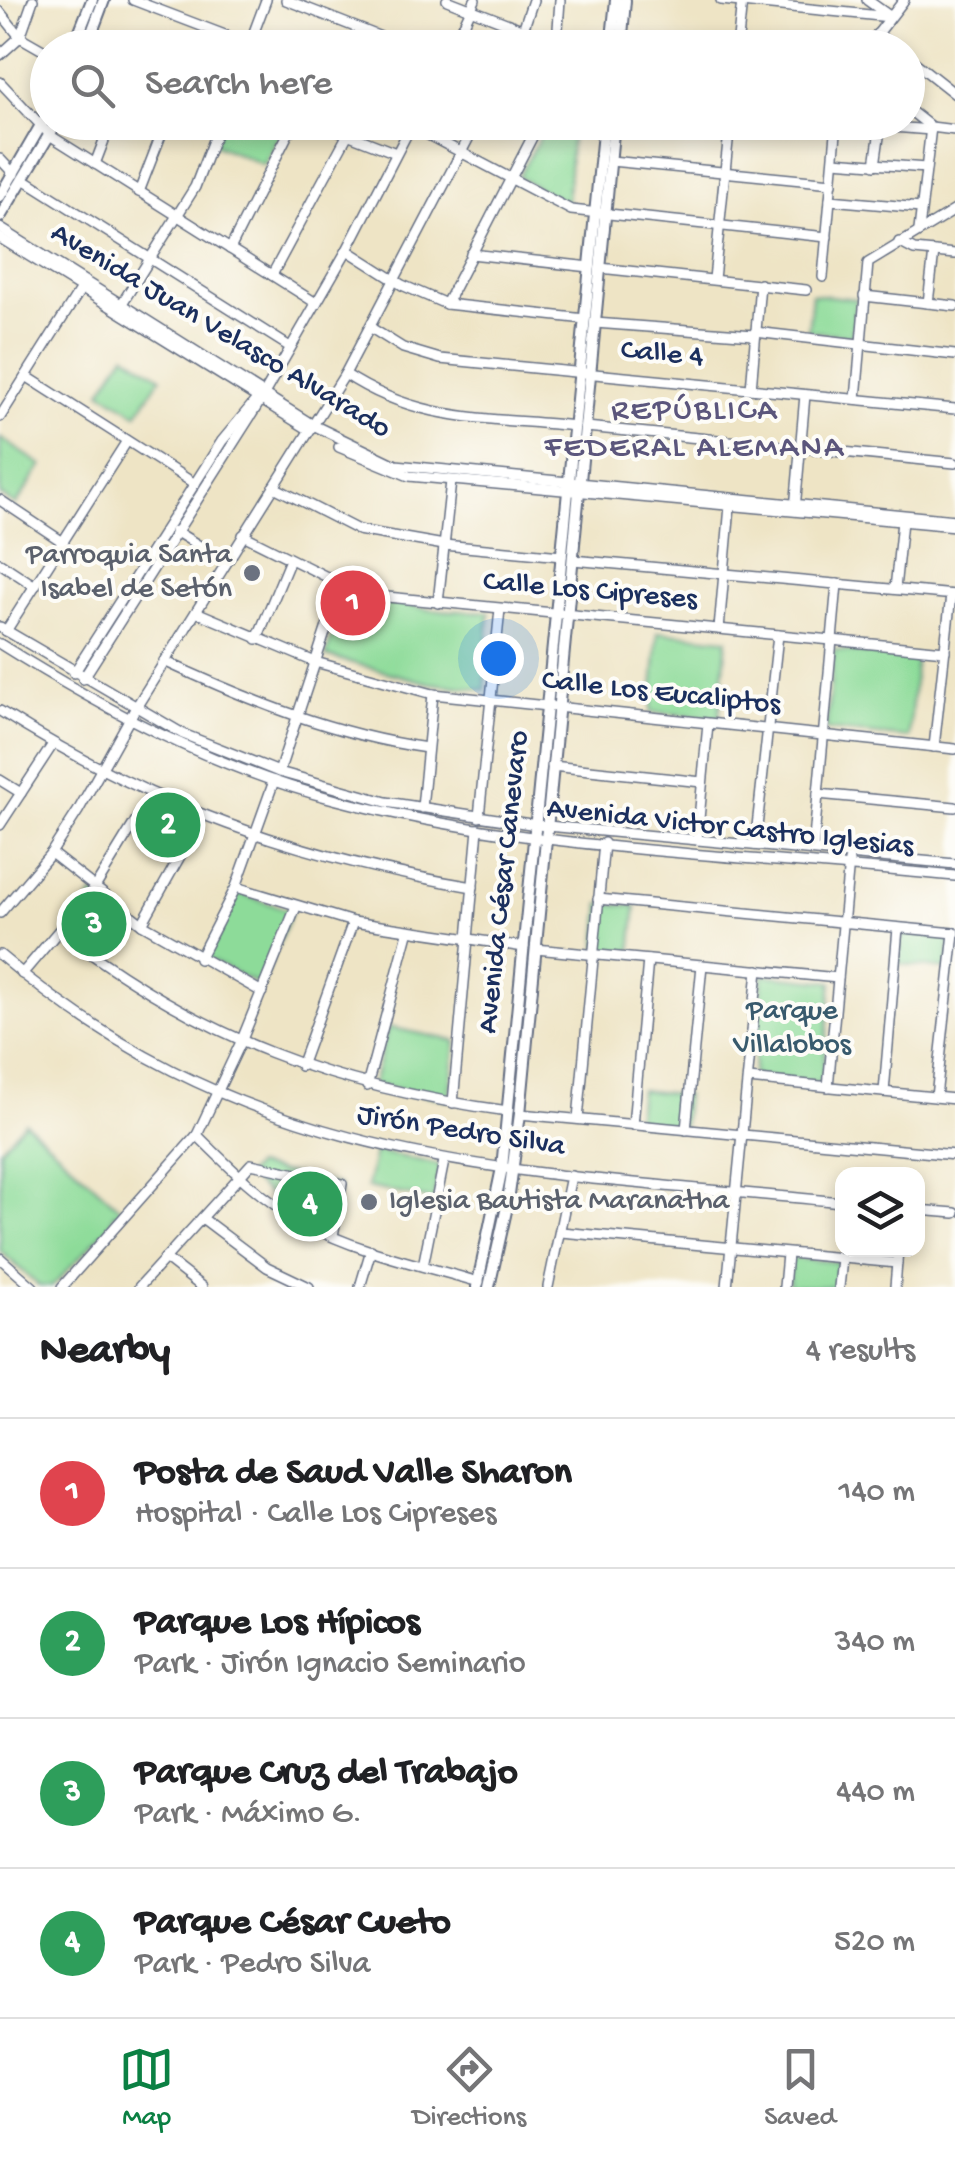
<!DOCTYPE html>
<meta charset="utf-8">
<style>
:root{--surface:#fff;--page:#f6f6f6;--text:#202124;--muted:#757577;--line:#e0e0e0;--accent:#0b8043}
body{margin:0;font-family:"Gochi Hand",sans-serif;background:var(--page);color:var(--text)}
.controls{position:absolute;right:30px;bottom:30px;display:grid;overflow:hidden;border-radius:20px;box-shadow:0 5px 15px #0003}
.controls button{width:90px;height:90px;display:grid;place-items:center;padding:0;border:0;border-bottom:2px solid var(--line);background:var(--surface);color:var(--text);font:50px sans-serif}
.you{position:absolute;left:498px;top:658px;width:35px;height:35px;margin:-25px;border:8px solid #fff;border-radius:50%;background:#1a73e8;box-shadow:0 0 0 15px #1a73e833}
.badge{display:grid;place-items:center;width:65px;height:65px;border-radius:50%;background:var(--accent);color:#fff;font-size:32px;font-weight:700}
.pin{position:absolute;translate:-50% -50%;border:5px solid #fff;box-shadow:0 2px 10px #0006}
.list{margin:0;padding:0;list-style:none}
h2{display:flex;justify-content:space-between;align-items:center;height:130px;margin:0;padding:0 40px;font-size:42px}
h2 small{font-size:32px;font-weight:400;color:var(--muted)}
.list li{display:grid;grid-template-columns:65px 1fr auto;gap:30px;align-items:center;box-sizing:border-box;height:150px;padding:0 40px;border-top:2px solid var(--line)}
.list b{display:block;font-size:38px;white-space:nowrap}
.list p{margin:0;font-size:32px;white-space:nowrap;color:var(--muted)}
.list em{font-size:32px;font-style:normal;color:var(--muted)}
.icon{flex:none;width:55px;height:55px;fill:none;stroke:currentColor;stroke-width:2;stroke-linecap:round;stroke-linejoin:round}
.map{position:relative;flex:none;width:955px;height:1287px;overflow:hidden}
.search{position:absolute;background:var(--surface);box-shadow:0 5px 15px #0003;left:30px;right:30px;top:30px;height:110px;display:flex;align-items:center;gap:25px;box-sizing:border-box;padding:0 35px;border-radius:55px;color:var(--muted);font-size:38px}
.sheet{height:730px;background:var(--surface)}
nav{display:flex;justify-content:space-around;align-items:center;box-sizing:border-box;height:140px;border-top:2px solid var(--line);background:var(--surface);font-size:28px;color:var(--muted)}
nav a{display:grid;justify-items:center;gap:5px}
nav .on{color:var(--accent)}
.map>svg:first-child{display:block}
.green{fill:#8ddb99;stroke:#54857c;stroke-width:2.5}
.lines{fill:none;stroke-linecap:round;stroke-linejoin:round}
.minor-casing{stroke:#656e82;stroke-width:12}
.major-casing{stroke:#656e82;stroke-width:14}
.minor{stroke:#fff;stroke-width:9}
.major{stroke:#fff;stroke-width:10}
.worship-dot{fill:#6b7280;stroke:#fdfcf7;stroke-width:4}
.labels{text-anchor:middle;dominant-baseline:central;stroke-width:8;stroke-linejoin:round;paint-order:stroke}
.street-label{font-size:30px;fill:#1b2f5e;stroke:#fdfcf7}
.worship-label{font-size:30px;fill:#5b616d;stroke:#fdfcf7;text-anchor:end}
.park-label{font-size:30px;fill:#385a6d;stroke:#fdfcf7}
.neighbourhood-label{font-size:32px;letter-spacing:2.5px;fill:#5b567c;stroke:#fdfcf7}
</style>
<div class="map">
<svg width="955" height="1287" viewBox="0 0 955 1287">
<rect width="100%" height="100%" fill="#fdfcf7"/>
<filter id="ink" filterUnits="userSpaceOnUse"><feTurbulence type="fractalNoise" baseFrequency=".01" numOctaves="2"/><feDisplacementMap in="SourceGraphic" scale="20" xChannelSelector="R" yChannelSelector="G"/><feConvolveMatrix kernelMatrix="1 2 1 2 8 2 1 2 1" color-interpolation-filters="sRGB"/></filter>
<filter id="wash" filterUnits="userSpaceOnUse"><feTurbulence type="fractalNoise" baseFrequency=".0048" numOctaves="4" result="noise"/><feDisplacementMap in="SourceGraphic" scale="40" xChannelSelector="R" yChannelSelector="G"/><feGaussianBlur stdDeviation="2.25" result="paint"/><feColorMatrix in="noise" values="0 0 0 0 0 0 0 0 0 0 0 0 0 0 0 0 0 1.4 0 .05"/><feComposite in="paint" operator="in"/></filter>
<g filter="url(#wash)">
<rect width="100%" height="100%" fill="#eee4c5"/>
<g class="green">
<path d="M 222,123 L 286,123 L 264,165 L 214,144 Z"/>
<path d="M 548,123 L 572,124 L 567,203 L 518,177 Z"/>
<path d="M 812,294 L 856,299 L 852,336 L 808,331 Z"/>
<path d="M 125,354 L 161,377 L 137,414 L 101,391 Z"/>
<path d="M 0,438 L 42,465 L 16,505 L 0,495 Z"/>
<path d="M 350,592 L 430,610 L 489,612 L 485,690 L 429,683 L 326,656 L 343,597 Z"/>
<path d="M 658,632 L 727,639 L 719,718 L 651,712 Z"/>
<path d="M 834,650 L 916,658 L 909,738 L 826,730 Z"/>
<path d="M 154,800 L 198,819 L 182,852 L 136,831 Z"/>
<path d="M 238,893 L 292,911 L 261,986 L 207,958 Z"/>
<path d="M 94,894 L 123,916 L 94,954 L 65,932 Z"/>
<path d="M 601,903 L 636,906 L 631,954 L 597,951 Z"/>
<path d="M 902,931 L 950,936 L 947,969 L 899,964 Z"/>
<path d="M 763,975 L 832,982 L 822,1083 L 753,1076 Z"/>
<path d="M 388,1027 L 456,1041 L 449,1100 L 373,1084 Z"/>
<path d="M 640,1090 L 686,1095 L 683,1127 L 636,1122 Z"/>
<path d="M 25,1122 L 123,1211 L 118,1216 L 114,1213 L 110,1225 L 52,1287 L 39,1286 L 0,1251 L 0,1149 Z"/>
<path d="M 375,1151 L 440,1165 L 433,1200 L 367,1187 Z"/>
<path d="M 255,1166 L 339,1185 L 332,1230 C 302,1226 269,1195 246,1175 Z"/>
<path d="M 791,1258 L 838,1262 L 835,1287 L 789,1287 Z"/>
</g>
</g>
<g filter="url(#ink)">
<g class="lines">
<g class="minor-casing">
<g id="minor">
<path d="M 133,0 L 259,48"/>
<path d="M 286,0 L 409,48"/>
<path d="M 447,0 L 570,48"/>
<path d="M 721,0 L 890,17"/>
<path d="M 867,0 L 888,15"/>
<path d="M 0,12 L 20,37 L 48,53"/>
<path d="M 877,34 L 895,48"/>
<path d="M 90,38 L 115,48"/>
<path d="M 557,43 L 560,0"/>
<path d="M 248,48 L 266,0"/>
<path d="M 453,48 L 475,0"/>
<path d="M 517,48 L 533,0"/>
<path d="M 737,48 L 742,1"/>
<path d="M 867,48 L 904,0"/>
<path d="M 0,55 L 20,37 L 33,0"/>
<path d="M 908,57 L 955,94"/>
<path d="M 0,82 L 51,136 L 316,303"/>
<path d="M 908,109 L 931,127 L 955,130"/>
<path d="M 316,122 L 396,153"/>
<path d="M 780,122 L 837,128"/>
<path d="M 411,126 L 571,210 L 827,237"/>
<path d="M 880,126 L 931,130"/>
<path d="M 0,159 L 14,174"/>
<path d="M 611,161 L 832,183"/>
<path d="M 834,161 L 926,168"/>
<path d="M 95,164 L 111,122"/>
<path d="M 875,165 L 881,123"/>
<path d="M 24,179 L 290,347"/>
<path d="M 139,192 L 166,122"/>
<path d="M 830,200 L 921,208"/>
<path d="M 0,228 L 313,425 L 396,465 L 955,520"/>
<path d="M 919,230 L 931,127"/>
<path d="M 0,238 L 308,429"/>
<path d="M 899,242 L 914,250 L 955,254"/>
<path d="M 230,249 L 294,122"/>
<path d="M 347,250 L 402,285 L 446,304 L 585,319"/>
<path d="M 471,254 L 590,267"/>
<path d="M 600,268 L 806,290"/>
<path d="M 272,275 L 348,134"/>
<path d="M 823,277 L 837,122"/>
<path d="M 714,279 L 730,122"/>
<path d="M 864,296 L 955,306"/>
<path d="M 928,303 L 934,252"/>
<path d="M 446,304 L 540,122"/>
<path d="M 121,305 L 195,187 L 220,122"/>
<path d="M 595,323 L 754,335"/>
<path d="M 371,328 L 403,348 L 440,359 L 955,409"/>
<path d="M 755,332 L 955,355"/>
<path d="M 345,374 C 419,423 489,417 575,426"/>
<path d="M 26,376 L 195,484"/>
<path d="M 751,389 L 760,284"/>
<path d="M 856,399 L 868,263 L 955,210"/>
<path d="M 0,417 L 84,284"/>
<path d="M 586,427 L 955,463"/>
<path d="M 339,447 L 409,476 L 955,526"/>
<path d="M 274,487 L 358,530 L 444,545 L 562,556"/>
<path d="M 0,500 L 63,542"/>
<path d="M 795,509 L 805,395"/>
<path d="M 175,531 L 226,562"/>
<path d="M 243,535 L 341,584 L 387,597 L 945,651"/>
<path d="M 573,560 L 955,595"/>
<path d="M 0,563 L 35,586"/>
<path d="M 895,589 L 902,521"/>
<path d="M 438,603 L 451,481"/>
<path d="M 196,612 L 315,662 L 433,694 L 955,749"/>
<path d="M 0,627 L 183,734 L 279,772 L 386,802 L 537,825 L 955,864"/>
<path d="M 719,629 L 730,506"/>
<path d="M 6,631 L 127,441"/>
<path d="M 257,639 L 289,562"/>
<path d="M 0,644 C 105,710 216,769 337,800 C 530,851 755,856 955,876"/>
<path d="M 164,661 C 248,700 335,735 427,748"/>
<path d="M 74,673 L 222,441 L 257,399"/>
<path d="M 83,679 L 257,406 L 347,250 L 413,122"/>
<path d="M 0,711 C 150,806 298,858 473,887"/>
<path d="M 934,747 L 951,595"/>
<path d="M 552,766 L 702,782"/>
<path d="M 279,772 L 341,584"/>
<path d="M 0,780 L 21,793"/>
<path d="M 818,794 L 955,807"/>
<path d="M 422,808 L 433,694"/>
<path d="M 479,817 L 500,609"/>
<path d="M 0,825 L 53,744"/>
<path d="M 697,840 L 708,724"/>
<path d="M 755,845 L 778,635"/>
<path d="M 813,850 L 837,584"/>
<path d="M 51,853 L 142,924 L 262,992"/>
<path d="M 236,887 L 353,922 L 524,947"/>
<path d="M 598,899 L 955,933"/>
<path d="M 0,913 L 51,853 L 78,811 L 135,709 L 345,374 L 477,122"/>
<path d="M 142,924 L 202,817"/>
<path d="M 60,931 C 202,1039 331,1087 508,1111"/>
<path d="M 536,949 L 838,978"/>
<path d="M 0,955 C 257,1174 525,1171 842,1202"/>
<path d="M 199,959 L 236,887 L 274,781"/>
<path d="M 22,974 L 94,889 L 151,796"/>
<path d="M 301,1066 L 353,922"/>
<path d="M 748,1079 L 955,1099"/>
<path d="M 367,1086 L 408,933"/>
<path d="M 828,1087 L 849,861"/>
<path d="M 884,1092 L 898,928"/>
<path d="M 936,1097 L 954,933"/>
<path d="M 453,1103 L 478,829"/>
<path d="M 520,1114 L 955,1155"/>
<path d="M 578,1119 L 604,843"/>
<path d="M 633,1125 L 648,960"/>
<path d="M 686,1130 L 702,965"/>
<path d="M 197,1135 C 229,1167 263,1201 304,1223 C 357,1252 421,1265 479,1282"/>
<path d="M 918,1210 L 955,1213"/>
<path d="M 202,1218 L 267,1267 L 309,1287"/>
<path d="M 561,1232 L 897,1263"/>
<path d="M 0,1258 L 33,1287"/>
<path d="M 165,1258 L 202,1287"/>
<path d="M 423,1266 L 444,1161"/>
<path d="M 62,1287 L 197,1135 L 241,1042 L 296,907"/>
<path d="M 139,1287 L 251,1164 L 342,1184 L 333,1236"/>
<path d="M 360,1287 L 371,1250"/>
<path d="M 548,1287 L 571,1176"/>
<path d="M 727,1287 L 758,970"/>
<path d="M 784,1287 L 787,1254"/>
<path d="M 839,1287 L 842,1259"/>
<path d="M 895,1287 L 898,1250"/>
</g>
</g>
<g class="major-casing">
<g id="major">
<path d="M 73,48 L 92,0"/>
<path d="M 86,48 L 104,0"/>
<path d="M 611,48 L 616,0"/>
<path d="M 621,48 L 625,0"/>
<path d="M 0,196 L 48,113"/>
<path d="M 0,217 L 57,122"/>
<path d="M 477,1287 L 502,1168 L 604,122"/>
<path d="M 489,1287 L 508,1202 L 520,1114 L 614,122"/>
</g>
</g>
<use href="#minor" class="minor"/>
<use href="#major" class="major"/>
</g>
</g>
<g class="worship-dot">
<circle cx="252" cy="573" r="10"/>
<circle cx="369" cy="1202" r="10"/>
</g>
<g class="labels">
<g class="street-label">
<text transform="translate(220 332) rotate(31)">Avenida Juan Velasco Alvarado</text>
<text transform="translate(662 355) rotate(5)">Calle 4</text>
<text transform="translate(590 592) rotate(5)">Calle Los Cipreses</text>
<text transform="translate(661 694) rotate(6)">Calle Los Eucaliptos</text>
<text transform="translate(730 829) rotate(6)">Avenida Victor Castro Iglesias</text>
<text transform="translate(505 882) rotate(-84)">Avenida César Canevaro</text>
<text transform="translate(461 1132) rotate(9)">Jirón Pedro Silva</text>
</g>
<g class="worship-label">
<text x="232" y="556">Parroquia Santa<tspan x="232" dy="34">Isabel de Setón</tspan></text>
<text x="389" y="1202" text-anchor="start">Iglesia Bautista Maranatha</text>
</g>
<g class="park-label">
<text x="792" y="1012">Parque<tspan x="792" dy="34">Villalobos</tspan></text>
</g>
<g class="neighbourhood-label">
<text x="695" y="412">REPÚBLICA<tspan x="695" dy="37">FEDERAL ALEMANA</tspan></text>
</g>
</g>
</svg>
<div class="controls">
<button><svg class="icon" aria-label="layers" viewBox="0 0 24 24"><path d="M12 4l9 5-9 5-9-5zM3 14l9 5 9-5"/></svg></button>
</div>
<div class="you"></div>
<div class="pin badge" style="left:353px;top:603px;background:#e0444e">1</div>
<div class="pin badge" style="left:168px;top:825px;background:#2e9e5b">2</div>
<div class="pin badge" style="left:94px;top:924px;background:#2e9e5b">3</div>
<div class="pin badge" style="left:310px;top:1204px;background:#2e9e5b">4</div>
<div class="search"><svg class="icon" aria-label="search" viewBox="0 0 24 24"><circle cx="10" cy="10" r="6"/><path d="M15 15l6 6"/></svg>Search here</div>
</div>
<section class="sheet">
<h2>Nearby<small>4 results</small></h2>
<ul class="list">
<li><span class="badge" style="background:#e0444e">1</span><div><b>Posta de Saud Valle Sharon</b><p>Hospital · Calle Los Cipreses</p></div><em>140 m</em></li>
<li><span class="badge" style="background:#2e9e5b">2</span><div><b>Parque Los Hípicos</b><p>Park · Jirón Ignacio Seminario</p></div><em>340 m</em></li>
<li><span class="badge" style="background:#2e9e5b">3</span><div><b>Parque Cruz del Trabajo</b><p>Park · Máximo G.</p></div><em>440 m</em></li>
<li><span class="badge" style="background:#2e9e5b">4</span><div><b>Parque César Cueto</b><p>Park · Pedro Silva</p></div><em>520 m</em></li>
</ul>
</section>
<nav>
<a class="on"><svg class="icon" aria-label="map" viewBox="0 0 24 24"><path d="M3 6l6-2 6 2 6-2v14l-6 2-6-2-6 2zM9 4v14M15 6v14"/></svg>Map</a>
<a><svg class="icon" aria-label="directions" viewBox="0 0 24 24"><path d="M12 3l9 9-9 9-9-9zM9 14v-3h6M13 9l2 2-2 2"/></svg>Directions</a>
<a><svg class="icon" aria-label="saved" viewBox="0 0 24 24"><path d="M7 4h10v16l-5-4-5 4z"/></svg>Saved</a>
</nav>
